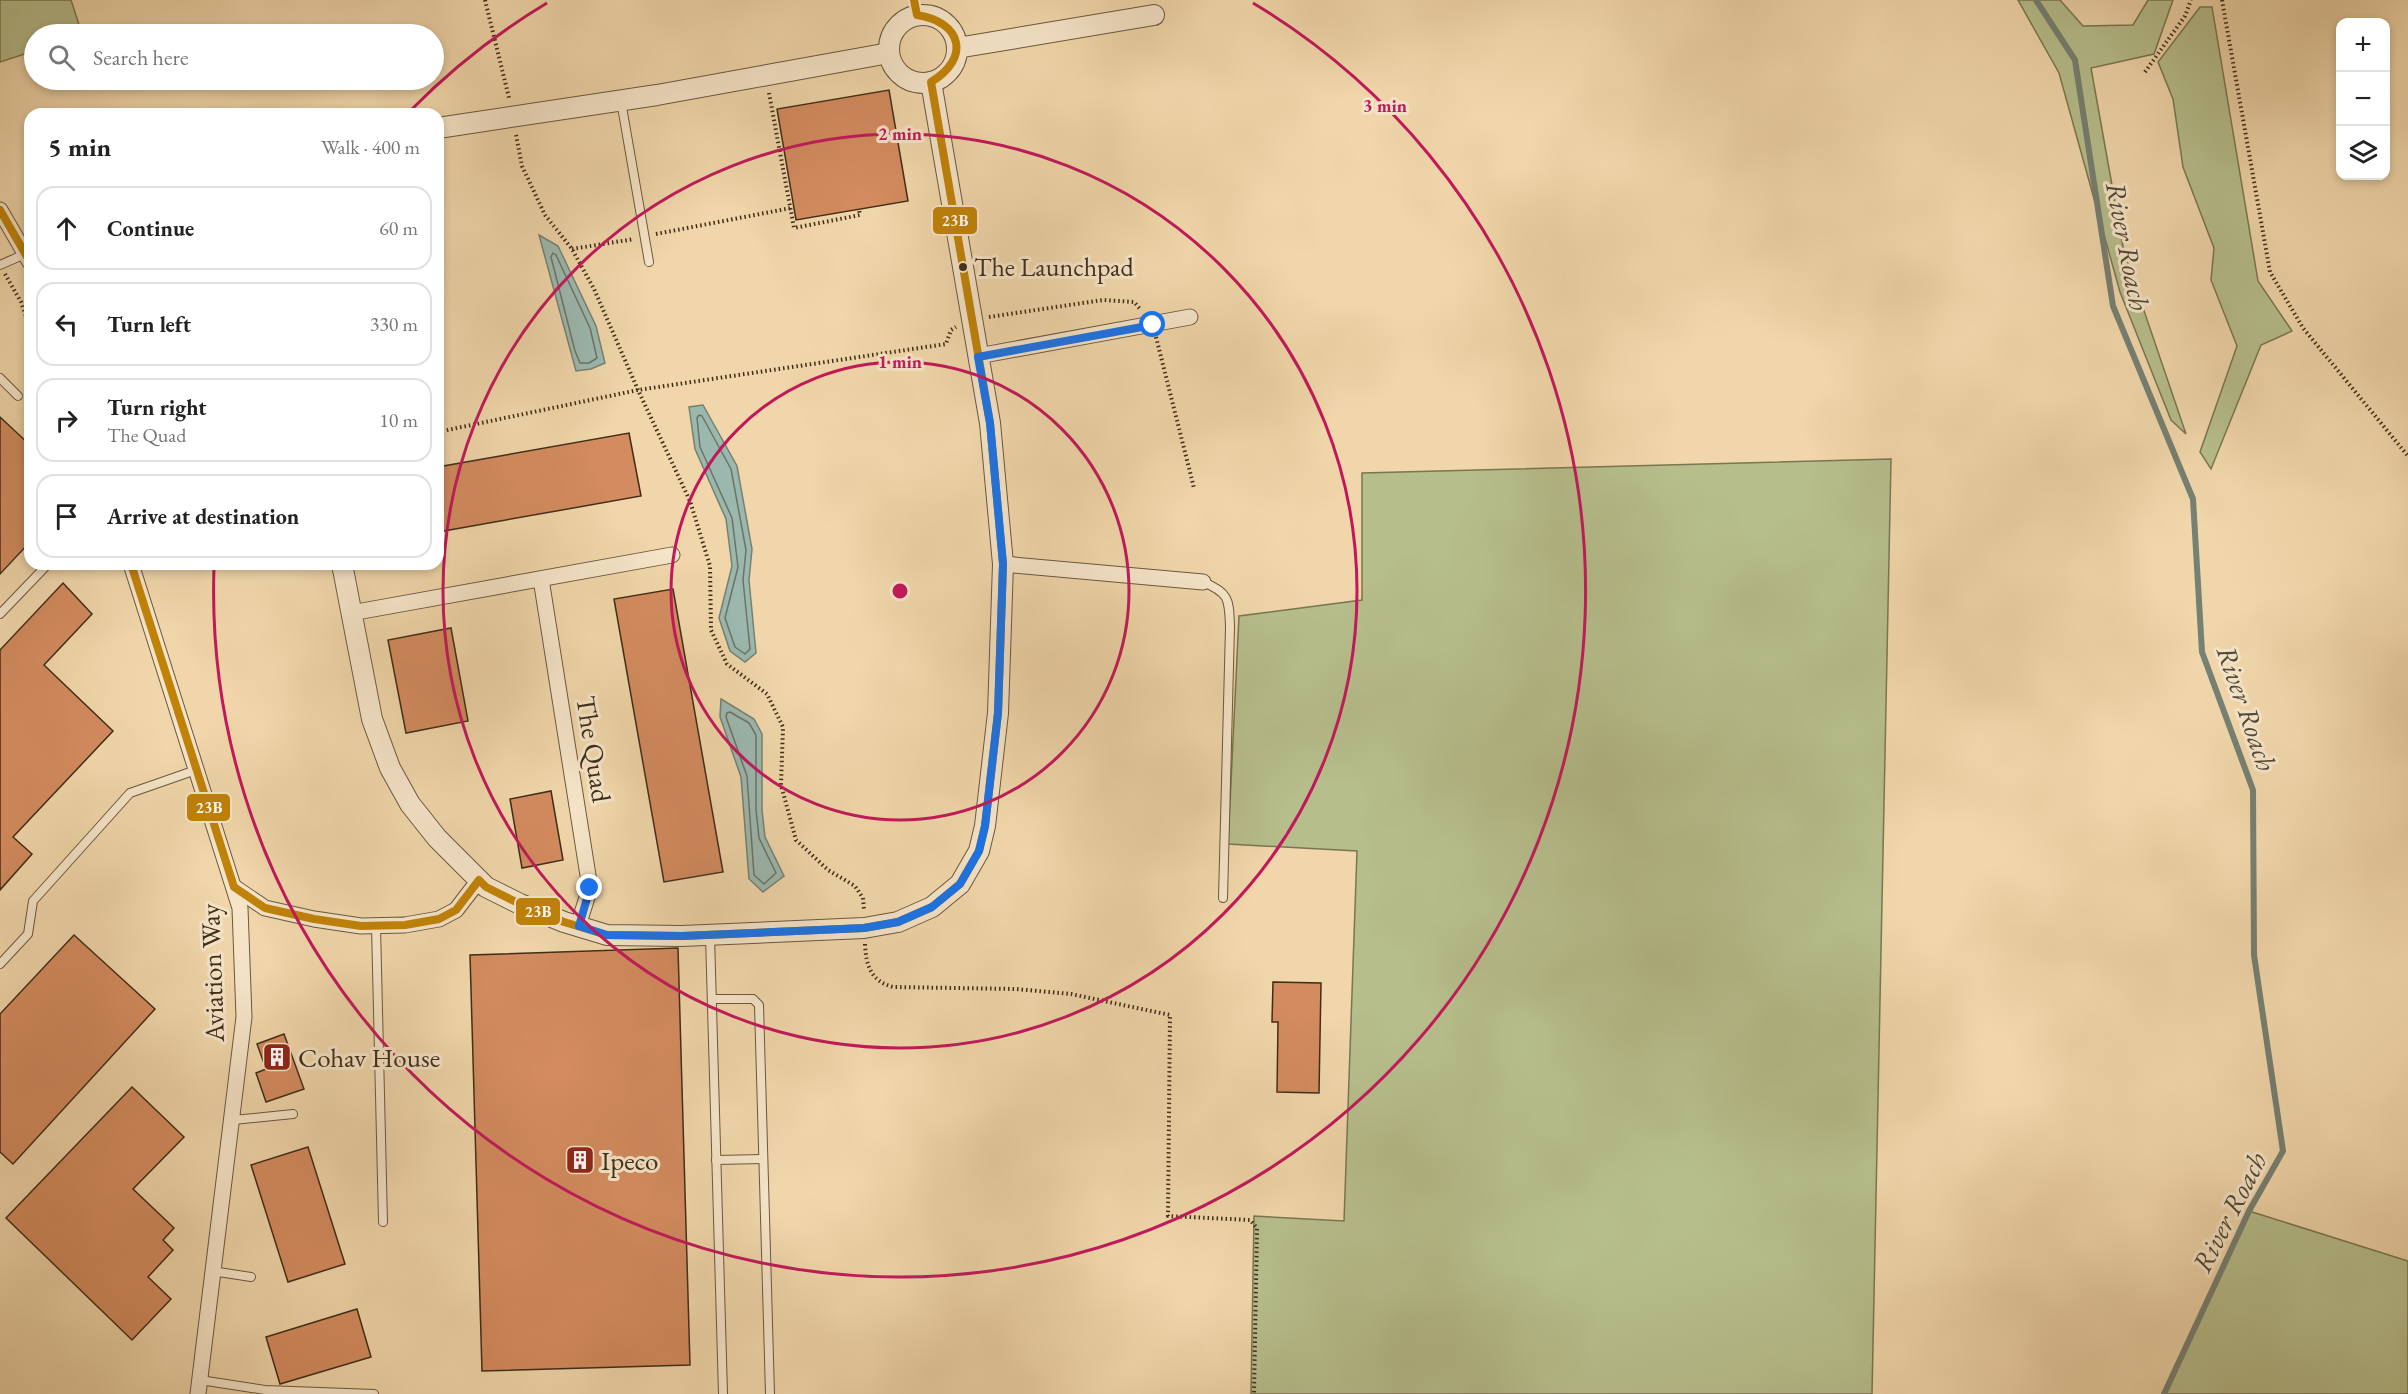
<!DOCTYPE html>
<meta charset="utf-8">
<style>
:root{--surface:#fff;--page:#f2f2f2;--text:#222;--muted:#767676;--line:#e0e0e0}
body{margin:0;font-family:"EB Garamond",serif;background:var(--page);color:var(--text)}
.controls{position:absolute;right:18px;top:18px;display:grid;overflow:hidden;border-radius:12px;box-shadow:0 3px 9px #0003}
.controls button{width:54px;height:54px;display:grid;place-items:center;padding:0;border:0;border-bottom:2px solid var(--line);background:var(--surface);color:var(--text);font:30px sans-serif}
.stop{position:absolute;width:18px;height:18px;margin:-14px;border:4px solid #1a73e8;border-radius:50%;background:#fff}
.stop.end{background:#1a73e8;border-color:#fff;box-shadow:0 2px 6px #0008}
.list{margin:0;padding:0;list-style:none}
h2{display:flex;justify-content:space-between;align-items:center;height:78px;margin:0;padding:0 24px;font-size:26px}
h2 small{font-size:20px;font-weight:400;color:var(--muted)}
.list li{display:grid;grid-template-columns:39px 1fr auto;gap:18px;align-items:center;box-sizing:border-box;height:84px;margin:0 12px 12px;padding:0 12px;border:2px solid var(--line);border-radius:18px}
.list b{display:block;font-size:22px;white-space:nowrap}
.list p{margin:0;font-size:20px;white-space:nowrap;color:var(--muted)}
.list em{font-size:20px;font-style:normal;color:var(--muted)}
.icon{flex:none;width:33px;height:33px;fill:none;stroke:currentColor;stroke-width:2;stroke-linecap:round;stroke-linejoin:round}
.map{position:relative;flex:none;width:2408px;height:1394px;overflow:hidden}
.search{position:absolute;background:var(--surface);box-shadow:0 3px 9px #0003;left:24px;top:24px;width:420px;height:66px;display:flex;align-items:center;gap:15px;box-sizing:border-box;padding:0 21px;border-radius:33px;color:var(--muted);font-size:22px}
.panel{position:absolute;background:var(--surface);box-shadow:0 3px 9px #0003;left:24px;top:108px;width:420px;height:462px;border-radius:18px}
.map>svg:first-child{display:block}
.green{fill:#b6be8c;stroke:#7a7652;stroke-width:1.5}
.water{fill:#9bb8af;stroke:#768073;stroke-width:1.5}
.lines{fill:none;stroke-linecap:round;stroke-linejoin:round}
.shore{stroke:#6d7264;stroke-width:1.5}
.stream{stroke:#768073;stroke-width:6}
.building{fill:#d38b5f;stroke:#3f2d19;stroke-width:1.5}
.service-casing{stroke:#6b573d;stroke-width:10}
.minor-casing{stroke:#6b573d;stroke-width:17}
.tertiary-casing{stroke:#6b573d;stroke-width:22}
.path{stroke:#3f2d19;stroke-width:4;stroke-dasharray:1.5 3;stroke-linecap:butt}
.service{stroke:#f5e4c8;stroke-width:8}
.minor{stroke:#f5e4c8;stroke-width:15}
.tertiary{stroke:#f5e4c8;stroke-width:20}
.bus-1-casing{stroke:#f5e4c8;stroke-width:12}
.bus-1{stroke:#c08208;stroke-width:8}
.route{stroke:#1a73e8;stroke-width:8}
.ring{fill:none;stroke:#c2185b;stroke-width:3}
.bus-dot{fill:#3f2d19;stroke:#f5e4c8;stroke-width:2}
.labels{text-anchor:middle;dominant-baseline:central;stroke-width:6;stroke-linejoin:round;paint-order:stroke}
.bus-label{font-size:26px;fill:#3f2d19;stroke:#f5e4c8;text-anchor:start}
.street-label{font-size:27px;fill:#3f2d19;stroke:#f5e4c8}
.poi-label{font-size:27px;fill:#3f2d19;stroke:#f5e4c8;text-anchor:start}
.water-label{font-size:28px;font-style:italic;fill:#514937;stroke:#f5e4c8}
.centre{fill:#c2185b;stroke:#f5e4c8;stroke-width:3}
.ring-label{font-size:18px;text-anchor:middle;font-weight:bold;fill:#c2185b;stroke:#f5e4c8;stroke-width:6;stroke-linejoin:round;paint-order:stroke}
.line-badge{stroke:#f5e4c8;stroke-width:2}
.badge-label{font-size:16px;text-anchor:middle;font-weight:bold;fill:#fff}
</style>
<div class="map">
<svg width="2408" height="1394" viewBox="0 0 2408 1394">
<rect width="100%" height="100%" fill="#f0d6aa"/>
<filter id="stains"><feTurbulence type="fractalNoise" baseFrequency=".00333" numOctaves="4"/><feColorMatrix values="0 0 0 0 .2 0 0 0 0 .09 0 0 0 0 .02 0 0 0 .5 -.17"/></filter>
<radialGradient id="worn" r=".72"><stop offset=".6" stop-color="#630" stop-opacity="0"/><stop offset="1" stop-color="#630" stop-opacity=".3"/></radialGradient>
<g class="green">
<path d="M 0,0 L 71,0 L 82,34 L 34,34 L 34,51 L 0,62 Z"/>
<path d="M 2018,0 L 2060,0 L 2083,26 L 2133,25 L 2148,0 L 2173,0 L 2154,54 L 2091,68 L 2124,252 L 2186,434 L 2171,420 L 2120,292 L 2059,73 Z"/>
<path d="M 2200,7 L 2212,7 L 2258,281 L 2292,331 L 2261,345 L 2211,469 L 2200,452 L 2237,346 L 2211,280 L 2214,248 L 2183,167 L 2173,99 L 2158,62 Z"/>
<path d="M 1891,459 L 1872,1394 L 1251,1394 L 1254,1216 L 1344,1221 L 1357,851 L 1228,844 L 1239,616 L 1362,600 L 1362,473 Z"/>
<path d="M 2249,1211 L 2408,1261 L 2408,1394 L 2164,1394 Z"/>
</g>
<g class="water">
<path d="M 539,235 L 558,246 L 596,326 L 605,363 L 591,369 L 576,371 Z"/>
<path d="M 703,405 L 737,466 L 752,549 L 749,580 L 756,653 L 745,662 L 730,651 L 719,618 L 732,566 L 726,519 L 695,449 L 689,407 Z"/>
<path d="M 721,699 L 754,719 L 762,734 L 762,810 L 765,837 L 784,876 L 763,892 L 749,879 L 741,777 L 720,717 Z"/>
</g>
<g class="lines">
<g class="shore">
<path d="M 553,253 L 556,255 L 590,328 L 597,358 L 589,363 L 580,363 L 575,351 L 551,257 Z"/>
<path d="M 699,415 L 702,416 L 731,469 L 746,550 L 743,580 L 750,649 L 745,654 L 735,647 L 725,618 L 738,567 L 732,518 L 700,447 L 697,418 Z"/>
<path d="M 730,712 L 749,723 L 756,735 L 756,810 L 759,838 L 776,873 L 764,884 L 754,875 L 747,776 L 726,717 L 727,713 Z"/>
</g>
<path class="stream" d="M 2036,0 L 2075,60 L 2113,306 L 2193,499 L 2202,652 L 2253,790 L 2254,955 L 2283,1151 L 2249,1211 L 2164,1394"/>
</g>
<g class="building">
<path d="M 889,90 L 908,201 L 796,220 L 777,109 Z"/>
<path d="M 0,417 L 30,445 L 30,542 L 0,574 Z"/>
<path d="M 629,433 L 641,496 L 438,532 L 438,467 Z"/>
<path d="M 63,583 L 92,614 L 44,665 L 113,731 L 13,837 L 32,854 L 0,890 L 0,650 Z"/>
<path d="M 673,589 L 723,872 L 664,882 L 614,599 Z"/>
<path d="M 451,628 L 468,721 L 406,733 L 388,640 Z"/>
<path d="M 551,791 L 563,860 L 522,868 L 510,799 Z"/>
<path d="M 74,935 L 155,1009 L 13,1164 L 0,1152 L 0,1014 Z"/>
<path d="M 678,948 L 690,1365 L 482,1371 L 470,955 Z"/>
<path d="M 1273,982 L 1321,983 L 1319,1093 L 1277,1092 L 1278,1022 L 1272,1022 Z"/>
<path d="M 284,1034 L 304,1089 L 266,1102 L 256,1073 L 266,1069 L 257,1044 Z"/>
<path d="M 132,1087 L 184,1137 L 133,1189 L 174,1228 L 163,1240 L 173,1250 L 148,1277 L 171,1299 L 132,1340 L 6,1218 Z"/>
<path d="M 308,1147 L 345,1264 L 288,1282 L 251,1165 Z"/>
<path d="M 357,1309 L 371,1357 L 280,1384 L 266,1337 Z"/>
</g>
<g class="lines">
<g class="service-casing">
<g id="service">
<path d="M 621,101 L 649,262"/>
<path d="M 0,265 L 25,254"/>
<path d="M 0,378 L 18,396"/>
<path d="M 1203,582 C 1230,593 1229,600 1230,627 L 1223,898"/>
<path d="M 0,614 L 48,564"/>
<path d="M 376,926 L 383,1222"/>
<path d="M 710,936 L 723,1394"/>
<path d="M 0,964 L 28,934 L 33,901 L 130,793 L 196,770"/>
<path d="M 712,999 L 753,999 L 759,1005 L 770,1394"/>
<path d="M 233,1120 L 293,1114"/>
<path d="M 716,1160 L 763,1159"/>
<path d="M 212,1271 L 251,1277"/>
<path d="M 200,1380 L 265,1390 L 374,1394"/>
</g>
</g>
<g class="minor-casing">
<g id="minor">
<path d="M 0,210 L 30,262"/>
<path d="M 978,356 L 1190,317"/>
<path d="M 131,564 L 240,908 L 244,1017 L 198,1394"/>
<path d="M 1003,564 L 1203,582"/>
<path d="M 541,579 L 590,888 L 578,926"/>
<path d="M 351,613 L 672,555"/>
<path d="M 234,887 L 265,908 L 314,919 L 361,926 L 405,925 L 439,919 L 456,910 L 479,880"/>
</g>
</g>
<g class="tertiary-casing">
<g id="tertiary">
<circle cx="923" cy="49" r="34"/>
<path d="M 957,48 L 1154,15"/>
<path d="M 438,128 L 657,95 L 889,53"/>
<path d="M 342,564 L 372,719 L 390,768 L 410,804 L 437,838 L 486,887 L 520,904 L 564,922 L 607,935 L 682,936 L 864,928 L 898,922 L 932,907 L 960,884 L 979,851 L 985,826 L 998,713 L 1003,564 L 990,423 L 931,82"/>
</g>
</g>
<g class="path">
<path d="M 485,0 L 509,98"/>
<path d="M 2222,0 L 2270,272 L 2303,328 L 2408,456"/>
<path d="M 2145,72 L 2185,16 L 2191,0"/>
<path d="M 769,93 L 794,228 L 860,215 L 859,210"/>
<path d="M 516,135 L 522,166 L 545,215 L 572,249 L 594,289 L 638,390 L 690,501 L 710,566 L 711,630 L 727,664 L 767,694 L 783,727 L 781,785 L 796,840 L 828,870 L 855,886 L 863,898 L 864,910"/>
<path d="M 656,234 L 791,208"/>
<path d="M 572,249 L 634,239"/>
<path d="M 5,274 L 21,302 L 30,328"/>
<path d="M 989,317 L 1103,300 L 1134,302 L 1141,310"/>
<path d="M 1156,337 L 1194,488"/>
<path d="M 438,432 L 638,390 L 946,344 L 951,330 L 956,327"/>
<path d="M 865,944 C 866,966 871,981 893,987 L 1016,989 L 1071,994 L 1170,1015 L 1168,1216 L 1250,1220 L 1257,1228 L 1254,1394"/>
</g>
<use href="#service" class="service"/>
<use href="#minor" class="minor"/>
<use href="#tertiary" class="tertiary"/>
<g class="bus-1-casing">
<g id="bus-1">
<path d="M 0,210 L 30,262"/>
<path d="M 131,564 L 234,887 L 265,908 L 314,919 L 361,926 L 405,925 L 439,919 L 456,910 L 479,880 L 486,887 L 520,904 L 564,922 L 607,935 L 682,936 L 864,928 L 898,922 L 932,907 L 960,884 L 979,851 L 985,826 L 998,713 L 1003,564 L 990,423 L 931,82 C 971,58 962,22 917,15 L 914,0"/>
</g>
</g>
<use href="#bus-1" class="bus-1"/>
</g>
<g class="lines">
<path class="route" d="M 590,888 L 579,926 L 607,935 L 682,936 L 864,928 L 898,922 L 932,907 L 960,884 L 979,851 L 985,826 L 998,713 L 1003,564 L 990,423 L 978,357 L 1153,325"/>
</g>
<g class="ring">
<circle cx="900" cy="591" r="229"/>
<circle cx="900" cy="591" r="457"/>
<path d="M411 110A686 686 0 0 1 547 3M1253 3A686 686 0 1 1 214 567"/>
</g>
<defs>
<g id="building-square" transform="scale(1.5)"><rect x="-9" y="-9" width="18" height="18" rx="4" fill="#8f2418" stroke="#f5e4c8"/><path d="M-4-6H4V6H1V3H-1V6H-4ZM-2.5-4.3h1.7v1.8h-1.7ZM.8-4.3h1.7v1.8H.8ZM-2.5-1h1.7V.8h-1.7ZM.8-1h1.7V.8H.8Z" fill="#fff"/></g>
</defs>
<g fill-rule="evenodd">
<use href="#building-square" x="277" y="1057"/>
<use href="#building-square" x="580" y="1160"/>
</g>
<circle class="bus-dot" cx="963" cy="267" r="5"/>
<g class="labels">
<g class="bus-label">
<text x="974" y="267">The Launchpad</text>
</g>
<g class="street-label">
<text transform="translate(594 749) rotate(81)">The Quad</text>
<text transform="translate(212 973) rotate(-92)">Aviation Way</text>
</g>
<g class="poi-label">
<text x="298" y="1057">Cohav House</text>
<text x="601" y="1160">Ipeco</text>
</g>
<g class="water-label">
<text transform="translate(2128 246) rotate(79)">River Roach</text>
<text transform="translate(2247 708) rotate(71)">River Roach</text>
<text transform="translate(2229 1212) rotate(-63)">River Roach</text>
</g>
</g>
<circle cx="900" cy="591" r="9" class="centre"/>
<g class="ring-label">
<text x="1385" y="112">3 min</text>
<text x="900" y="140">2 min</text>
<text x="900" y="368">1 min</text>
</g>
<g class="line-badge">
<rect x="932" y="206" width="46" height="29" rx="6" fill="#c08208"/>
<rect x="186" y="793" width="45" height="29" rx="6" fill="#c08208"/>
<rect x="515" y="897" width="46" height="29" rx="6" fill="#c08208"/>
</g>
<g class="badge-label">
<text x="955" y="226">23B</text>
<text x="209" y="813">23B</text>
<text x="538" y="917">23B</text>
</g>
<rect width="100%" height="100%" filter="url(#stains)"/>
<rect width="100%" height="100%" fill="url(#worn)"/>
</svg>
<div class="controls">
<button>+</button>
<button>−</button>
<button><svg class="icon" aria-label="layers" viewBox="0 0 24 24"><path d="M12 4l9 5-9 5-9-5zM3 14l9 5 9-5"/></svg></button>
</div>
<div class="stop" style="left:1153px;top:325px"></div>
<div class="stop end" style="left:590px;top:888px"></div>
<div class="search"><svg class="icon" aria-label="search" viewBox="0 0 24 24"><circle cx="10" cy="10" r="6"/><path d="M15 15l6 6"/></svg>Search here</div>
<section class="panel">
<h2>5 min<small>Walk · 400 m</small></h2>
<ul class="list">
<li><svg class="icon" aria-label="ahead" viewBox="0 0 24 24"><path d="M12 20V5M6 11l6-6 6 6"/></svg><div><b>Continue</b></div><em>60 m</em></li>
<li><svg class="icon" aria-label="left" viewBox="0 0 24 24"><path d="M17 20v-9H6M10 6l-5 5 5 5"/></svg><div><b>Turn left</b></div><em>330 m</em></li>
<li><svg class="icon" aria-label="right" viewBox="0 0 24 24"><path d="M7 20v-9h11M14 6l5 5-5 5"/></svg><div><b>Turn right</b><p>The Quad</p></div><em>10 m</em></li>
<li><svg class="icon" aria-label="arrive" viewBox="0 0 24 24"><path d="M6 21V4h12l-3 4 3 4H6"/></svg><div><b>Arrive at destination</b></div></li>
</ul>
</section>
</div>
